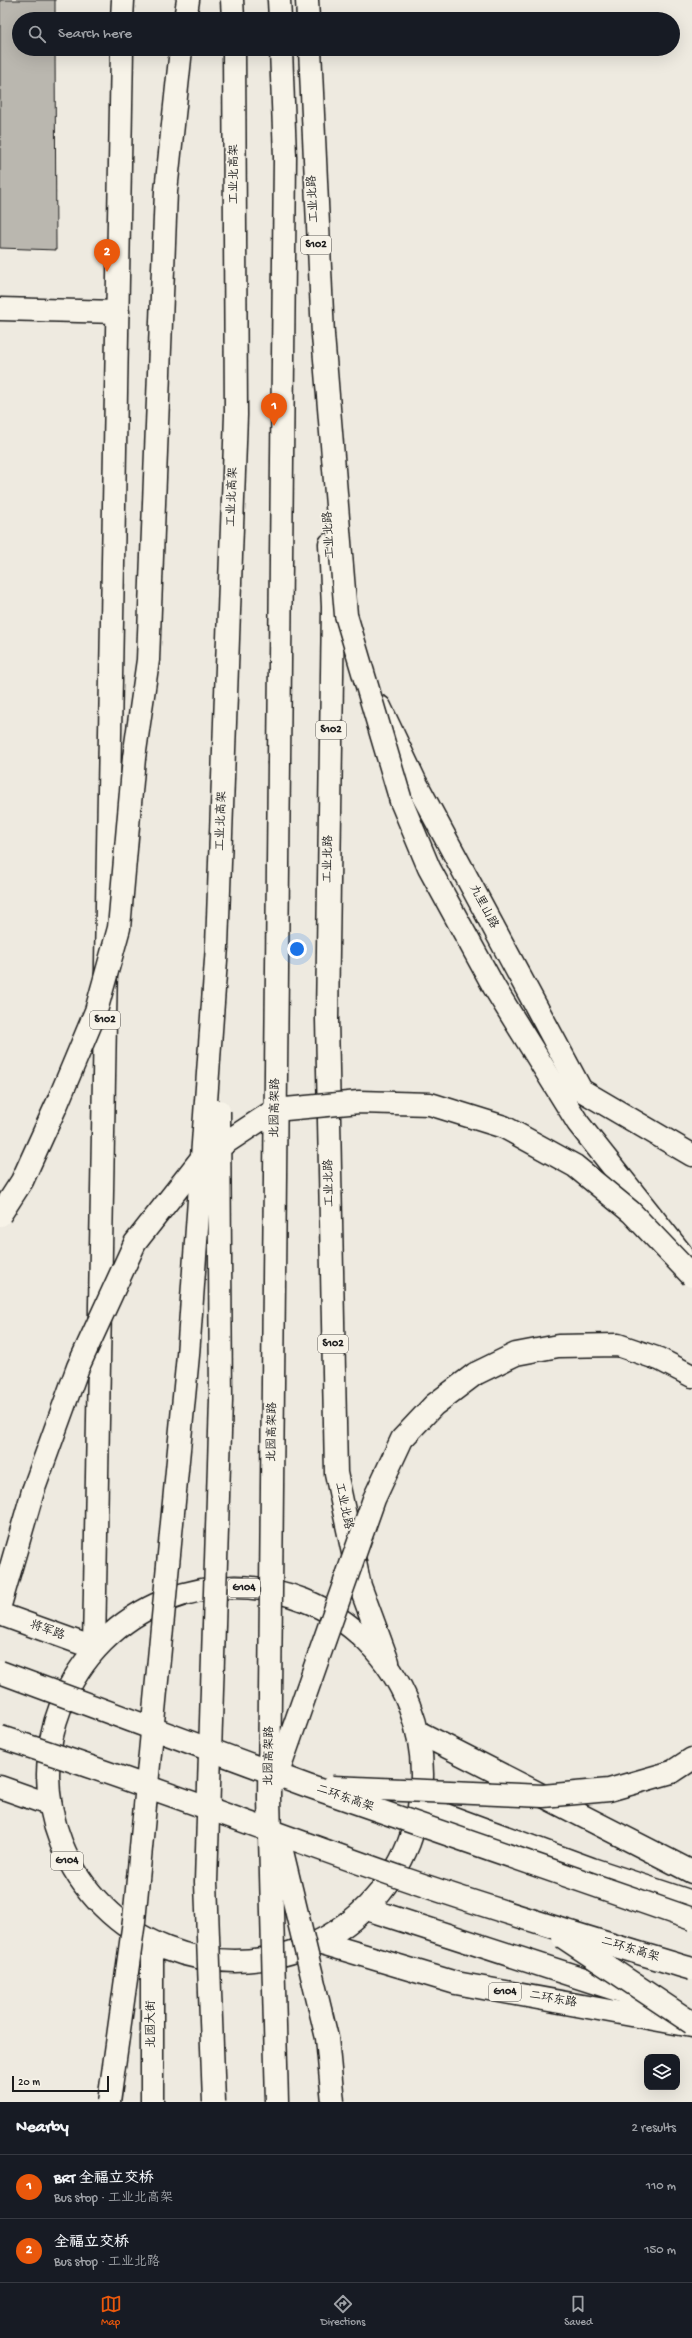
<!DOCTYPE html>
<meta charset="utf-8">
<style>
:root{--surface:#171b24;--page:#20242c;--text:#f1f3f6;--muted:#9ea1a6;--line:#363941;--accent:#ea580c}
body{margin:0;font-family:"Gochi Hand","LXGW WenKai TC",sans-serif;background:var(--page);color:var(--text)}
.controls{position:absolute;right:12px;bottom:12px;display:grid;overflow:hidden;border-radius:8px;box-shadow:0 4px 16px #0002}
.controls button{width:36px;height:36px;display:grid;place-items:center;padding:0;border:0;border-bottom:1px solid var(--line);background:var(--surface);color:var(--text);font:20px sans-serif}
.scale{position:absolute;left:12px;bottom:10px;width:97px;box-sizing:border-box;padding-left:4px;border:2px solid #1c1c1c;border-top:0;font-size:11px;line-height:14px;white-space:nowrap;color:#1c1c1c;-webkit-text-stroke:3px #f7f3e8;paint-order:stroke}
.you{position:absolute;left:297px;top:949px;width:14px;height:14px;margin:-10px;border:3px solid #fff;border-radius:50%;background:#1a73e8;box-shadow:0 0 0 6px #1a73e833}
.badge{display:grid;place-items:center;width:26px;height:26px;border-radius:50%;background:var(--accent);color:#fff;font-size:13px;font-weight:700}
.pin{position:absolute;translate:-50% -33px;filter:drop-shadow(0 1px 2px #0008)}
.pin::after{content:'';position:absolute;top:21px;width:14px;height:12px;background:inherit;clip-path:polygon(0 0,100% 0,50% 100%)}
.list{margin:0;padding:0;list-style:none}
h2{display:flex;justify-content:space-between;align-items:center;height:52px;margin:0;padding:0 16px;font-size:17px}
h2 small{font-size:13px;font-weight:400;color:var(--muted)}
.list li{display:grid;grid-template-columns:26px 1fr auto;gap:12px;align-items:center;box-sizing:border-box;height:64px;padding:0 16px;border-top:1px solid var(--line)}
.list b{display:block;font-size:15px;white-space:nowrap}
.list p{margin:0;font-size:13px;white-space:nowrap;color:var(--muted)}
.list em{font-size:13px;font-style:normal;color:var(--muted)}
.icon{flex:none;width:22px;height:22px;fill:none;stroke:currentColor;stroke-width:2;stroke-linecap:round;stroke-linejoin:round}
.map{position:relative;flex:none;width:692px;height:2102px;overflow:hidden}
.search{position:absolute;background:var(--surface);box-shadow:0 4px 16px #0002;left:12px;right:12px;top:12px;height:44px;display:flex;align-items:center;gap:10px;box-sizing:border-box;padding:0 14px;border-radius:22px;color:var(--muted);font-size:15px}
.sheet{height:180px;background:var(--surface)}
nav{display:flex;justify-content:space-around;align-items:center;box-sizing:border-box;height:56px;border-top:1px solid var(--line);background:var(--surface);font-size:11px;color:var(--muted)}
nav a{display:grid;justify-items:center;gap:2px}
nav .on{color:var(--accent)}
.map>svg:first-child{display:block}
.building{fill:#bab7af;stroke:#1c1c1c}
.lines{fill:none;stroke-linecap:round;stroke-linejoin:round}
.minor-casing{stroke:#1c1c1c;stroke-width:25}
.major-casing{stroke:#1c1c1c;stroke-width:25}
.highway-casing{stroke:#1c1c1c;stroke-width:25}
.minor{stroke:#f7f3e8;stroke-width:22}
.major{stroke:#f7f3e8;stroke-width:22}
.highway{stroke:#f7f3e8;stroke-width:22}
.highway-bridge-casing{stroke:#1c1c1c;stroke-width:25;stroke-linecap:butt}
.highway-bridge{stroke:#f7f3e8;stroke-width:22}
.labels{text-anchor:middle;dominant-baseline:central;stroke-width:3;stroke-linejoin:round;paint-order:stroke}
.shield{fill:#f7f3e8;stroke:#5e5c59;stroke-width:1}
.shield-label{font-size:11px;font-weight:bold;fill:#1c1c1c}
.street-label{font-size:12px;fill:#1c1c1c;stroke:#f7f3e8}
</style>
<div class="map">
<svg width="692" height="2102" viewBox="0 0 692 2102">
<rect width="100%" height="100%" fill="#eeeae0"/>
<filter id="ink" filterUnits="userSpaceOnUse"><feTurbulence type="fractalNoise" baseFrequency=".025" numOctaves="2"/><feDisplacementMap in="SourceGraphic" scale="8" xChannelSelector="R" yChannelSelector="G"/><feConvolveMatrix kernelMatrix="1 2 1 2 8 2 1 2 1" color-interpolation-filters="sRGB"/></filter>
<g filter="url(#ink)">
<path class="building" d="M 0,0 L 55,0 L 55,19 L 19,19 L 19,49 L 55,49 L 56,250 L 0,248 Z"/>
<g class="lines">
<g class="minor-casing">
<g id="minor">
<path d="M 0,309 L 118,312"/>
<path d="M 380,707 L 416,783 L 581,1090 L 692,1155"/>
</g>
</g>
<g class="major-casing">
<g id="major">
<path d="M 122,19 L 123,0"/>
<path d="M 330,544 L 333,607 L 327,1019 L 336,1473 L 360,1586 L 388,1662"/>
<path d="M 94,1648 L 122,49"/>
<path d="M 152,1947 L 152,2102"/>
</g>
</g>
<g class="highway-casing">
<g id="highway">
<path d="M 232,0 L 233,19"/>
<path d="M 279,0 L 280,19"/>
<path d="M 307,0 L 308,19"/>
<path d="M 185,19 L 188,0"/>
<path d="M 134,758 L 148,660 L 166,191 L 181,49"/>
<path d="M 279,762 L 285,157 L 281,49"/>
<path d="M 401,801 L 429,868 L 494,987 L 578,1123 L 681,1253"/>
<path d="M 217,946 L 236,415 L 234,49"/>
<path d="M 475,1374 L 516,1354 L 558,1346 L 618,1345 L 659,1359 L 692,1376"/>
<circle cx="235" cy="1774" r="187"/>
<path d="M 0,1605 L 33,1491"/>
<path d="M 0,1614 L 94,1648"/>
<path d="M 420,1733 L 692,1872"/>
<path d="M 672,1772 L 692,1759"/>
<path d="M 0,1787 L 48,1804"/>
<path d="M 421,1806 L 592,1869 L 692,1902"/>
<path d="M 367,1909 L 655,2002"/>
<path d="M 322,1943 L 456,1983 L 692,2026"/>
</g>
</g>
<use href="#minor" class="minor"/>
<use href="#major" class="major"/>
<use href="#highway" class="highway"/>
<g class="highway-bridge-casing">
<g id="highway-bridge">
<path d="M 310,49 L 323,335 L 346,615 L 401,801"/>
<path d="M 0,1215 L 22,1181 L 57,1104 L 96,1011 L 119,928 L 134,758"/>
<path d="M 33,1491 L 78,1367 L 135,1243 L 201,1159 L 275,1110 L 359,1102 L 430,1104 L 504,1127 L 575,1166 L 631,1212 L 692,1276"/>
<path d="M 0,1672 L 308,1786 L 692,1919"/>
<path d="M 0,1737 C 137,1780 270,1832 405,1879 C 500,1912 596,1940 692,1969"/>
<path d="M 275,1781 L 374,1499 L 402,1439 L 434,1405 L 475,1374"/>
<path d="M 332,1787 L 543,1796 L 609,1790 L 672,1772"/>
<path d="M 279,1839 L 327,2038 L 333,2102"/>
<path d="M 563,1937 L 692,2023"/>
<path d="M 109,2102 L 134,1921 L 188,1355 L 217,946"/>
<path d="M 214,2102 L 206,1882 L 221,1400 L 219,1111"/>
<path d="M 277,2102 L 269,1798 L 279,762"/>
</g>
</g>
<use href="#highway-bridge" class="highway-bridge"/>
</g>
</g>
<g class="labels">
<g class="shield">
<rect x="301" y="236" width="30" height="18" rx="3"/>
<rect x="316" y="721" width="30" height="18" rx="3"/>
<rect x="90" y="1011" width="30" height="18" rx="3"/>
<rect x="318" y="1335" width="30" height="18" rx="3"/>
<rect x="228" y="1579" width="32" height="18" rx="3"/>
<rect x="51" y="1852" width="32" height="18" rx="3"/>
<rect x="489" y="1983" width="32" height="18" rx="3"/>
</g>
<g class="shield-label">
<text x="316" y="245">S102</text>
<text x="331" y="730">S102</text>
<text x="105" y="1020">S102</text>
<text x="333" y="1344">S102</text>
<text x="244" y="1588">G104</text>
<text x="67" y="1861">G104</text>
<text x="505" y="1992">G104</text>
</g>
<g class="street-label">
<text transform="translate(235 174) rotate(-90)">工业北高架</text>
<text transform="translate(314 199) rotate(-93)">工业北路</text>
<text transform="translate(233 497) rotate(-88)">工业北高架</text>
<text transform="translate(330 535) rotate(-93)">工业北路</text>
<text transform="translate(222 821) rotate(-88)">工业北高架</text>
<text transform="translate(329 859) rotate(-89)">工业北路</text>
<text transform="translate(483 907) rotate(62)">九里山路</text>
<text transform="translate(276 1108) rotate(-89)">北园高架路</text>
<text transform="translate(330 1183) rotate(-91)">工业北路</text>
<text transform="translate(273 1432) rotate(-89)">北园高架路</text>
<text transform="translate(343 1506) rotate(78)">工业北路</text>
<text transform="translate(47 1631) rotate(20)">将军路</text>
<text transform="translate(270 1756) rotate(-89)">北园高架路</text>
<text transform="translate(345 1799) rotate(19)">二环东高架</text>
<text transform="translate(630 1950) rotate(17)">二环东高架</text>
<text transform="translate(553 2000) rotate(10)">二环东路</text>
<text transform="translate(152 2024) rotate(-90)">北园大街</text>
</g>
</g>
</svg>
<div class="controls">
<button><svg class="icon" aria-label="layers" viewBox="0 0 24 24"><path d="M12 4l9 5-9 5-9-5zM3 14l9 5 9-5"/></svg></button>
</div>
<div class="scale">20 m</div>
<div class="you"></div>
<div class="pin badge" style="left:274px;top:426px">1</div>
<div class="pin badge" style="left:107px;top:272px">2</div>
<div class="search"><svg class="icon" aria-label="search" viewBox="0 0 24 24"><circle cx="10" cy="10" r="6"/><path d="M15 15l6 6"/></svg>Search here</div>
</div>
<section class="sheet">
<h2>Nearby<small>2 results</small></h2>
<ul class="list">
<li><span class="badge">1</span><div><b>BRT 全福立交桥</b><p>Bus stop · 工业北高架</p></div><em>110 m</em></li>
<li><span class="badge">2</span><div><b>全福立交桥</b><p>Bus stop · 工业北路</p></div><em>150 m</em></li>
</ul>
</section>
<nav>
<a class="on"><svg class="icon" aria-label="map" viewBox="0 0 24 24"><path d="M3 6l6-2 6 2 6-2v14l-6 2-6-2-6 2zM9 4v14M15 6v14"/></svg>Map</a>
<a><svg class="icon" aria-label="directions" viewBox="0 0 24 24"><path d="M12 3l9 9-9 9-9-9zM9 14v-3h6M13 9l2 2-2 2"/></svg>Directions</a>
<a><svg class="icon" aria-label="saved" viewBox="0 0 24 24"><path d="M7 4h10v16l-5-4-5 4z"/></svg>Saved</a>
</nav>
